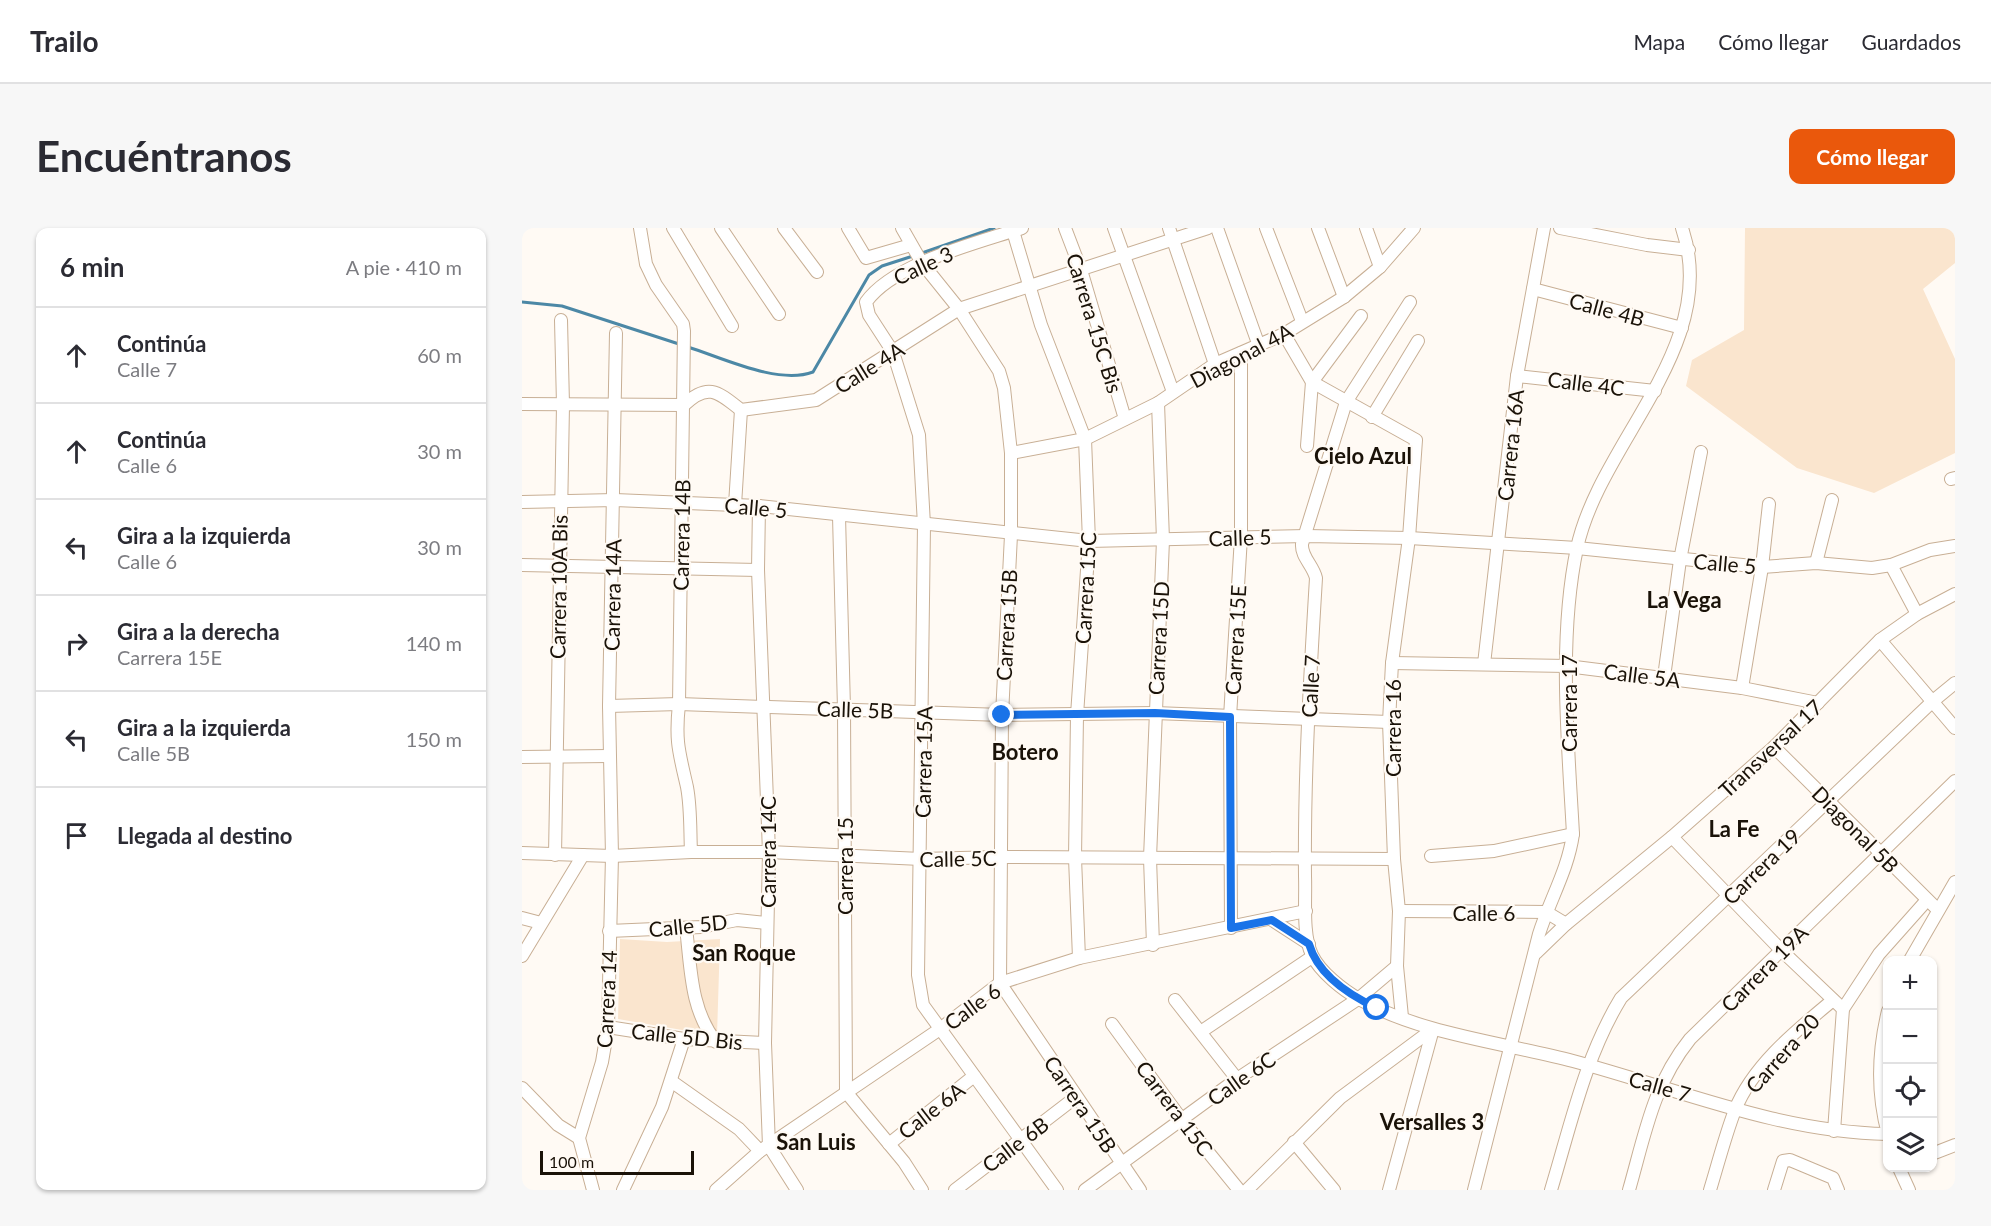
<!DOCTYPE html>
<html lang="es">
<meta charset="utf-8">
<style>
:root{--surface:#fff;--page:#f7f7f7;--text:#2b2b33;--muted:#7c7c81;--line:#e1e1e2;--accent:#ea580c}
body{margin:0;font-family:Lato,sans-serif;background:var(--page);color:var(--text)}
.controls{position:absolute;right:18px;bottom:18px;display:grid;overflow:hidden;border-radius:12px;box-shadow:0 2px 4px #0004}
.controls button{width:54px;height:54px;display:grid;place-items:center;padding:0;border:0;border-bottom:2px solid var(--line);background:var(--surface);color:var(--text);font:30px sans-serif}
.scale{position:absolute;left:18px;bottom:15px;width:154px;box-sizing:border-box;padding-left:6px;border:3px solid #1a1208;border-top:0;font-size:16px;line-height:21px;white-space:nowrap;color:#1a1208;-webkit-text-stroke:4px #fffaf4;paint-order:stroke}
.stop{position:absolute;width:18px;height:18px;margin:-14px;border:4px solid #1a73e8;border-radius:50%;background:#fff}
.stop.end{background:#1a73e8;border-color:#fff;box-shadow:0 2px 6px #0008}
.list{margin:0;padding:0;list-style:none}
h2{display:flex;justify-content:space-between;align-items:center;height:78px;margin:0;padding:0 24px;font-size:26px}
h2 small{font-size:20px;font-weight:400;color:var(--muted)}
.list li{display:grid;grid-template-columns:39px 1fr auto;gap:18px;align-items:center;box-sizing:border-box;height:96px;padding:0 24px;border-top:2px solid var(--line)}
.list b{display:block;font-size:22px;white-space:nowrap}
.list p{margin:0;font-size:20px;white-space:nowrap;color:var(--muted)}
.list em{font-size:20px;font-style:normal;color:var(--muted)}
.icon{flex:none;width:33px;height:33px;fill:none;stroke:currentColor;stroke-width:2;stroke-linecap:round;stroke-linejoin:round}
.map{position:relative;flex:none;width:1433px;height:962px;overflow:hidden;border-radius:12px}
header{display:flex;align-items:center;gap:36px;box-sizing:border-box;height:84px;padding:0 30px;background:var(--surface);border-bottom:2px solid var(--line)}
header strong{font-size:28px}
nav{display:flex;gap:33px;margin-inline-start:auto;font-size:21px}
.intro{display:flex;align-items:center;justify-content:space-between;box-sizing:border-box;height:144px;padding:0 36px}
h1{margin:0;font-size:42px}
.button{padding:15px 27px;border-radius:12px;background:var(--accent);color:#fff;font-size:21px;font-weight:700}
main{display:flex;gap:36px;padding:0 36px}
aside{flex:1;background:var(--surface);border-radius:12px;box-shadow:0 2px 4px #0004}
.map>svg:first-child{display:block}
.green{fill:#fae5ce}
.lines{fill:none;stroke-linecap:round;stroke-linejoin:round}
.stream{stroke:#4c88a6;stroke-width:3}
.minor-casing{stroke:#c8af95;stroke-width:14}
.minor{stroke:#fff;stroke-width:12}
.route{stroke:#1a73e8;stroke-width:8}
.labels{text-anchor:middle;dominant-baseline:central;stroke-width:4.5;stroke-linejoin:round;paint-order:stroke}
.street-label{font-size:21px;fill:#1a1208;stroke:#fffaf4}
.neighbourhood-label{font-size:22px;font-weight:bold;fill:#1a1208;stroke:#fffaf4}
</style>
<header>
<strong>Trailo</strong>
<nav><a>Mapa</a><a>Cómo llegar</a><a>Guardados</a></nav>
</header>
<div class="intro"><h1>Encuéntranos</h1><a class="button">Cómo llegar</a></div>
<main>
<aside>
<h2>6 min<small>A pie · 410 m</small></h2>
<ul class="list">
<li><svg class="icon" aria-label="ahead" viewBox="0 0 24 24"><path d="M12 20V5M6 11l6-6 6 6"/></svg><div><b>Continúa</b><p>Calle 7</p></div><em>60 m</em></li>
<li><svg class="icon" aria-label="ahead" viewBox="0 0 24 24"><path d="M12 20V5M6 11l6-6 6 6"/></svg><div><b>Continúa</b><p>Calle 6</p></div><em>30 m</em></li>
<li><svg class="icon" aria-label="left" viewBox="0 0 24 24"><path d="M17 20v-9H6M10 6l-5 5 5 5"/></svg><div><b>Gira a la izquierda</b><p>Calle 6</p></div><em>30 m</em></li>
<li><svg class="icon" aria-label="right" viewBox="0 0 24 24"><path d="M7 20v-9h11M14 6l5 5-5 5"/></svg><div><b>Gira a la derecha</b><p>Carrera 15E</p></div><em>140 m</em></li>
<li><svg class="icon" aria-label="left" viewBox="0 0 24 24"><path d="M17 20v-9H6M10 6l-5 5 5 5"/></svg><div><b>Gira a la izquierda</b><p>Calle 5B</p></div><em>150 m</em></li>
<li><svg class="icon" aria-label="arrive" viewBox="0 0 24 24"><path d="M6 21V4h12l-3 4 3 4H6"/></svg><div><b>Llegada al destino</b></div></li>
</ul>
</aside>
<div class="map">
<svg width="1433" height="962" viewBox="0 0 1433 962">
<rect width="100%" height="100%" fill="#fffaf4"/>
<g class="green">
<path d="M 1223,0 L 1433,0 L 1433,35 L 1401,61 L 1433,131 L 1433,225 L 1352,265 L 1275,240 L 1164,158 L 1170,132 L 1222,102 Z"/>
<path d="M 98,711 L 145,714 L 198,711 L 195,808 L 96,791 Z"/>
</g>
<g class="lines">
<g class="stream">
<path d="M 397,26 L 472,0"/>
<path d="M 0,74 L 40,78 L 160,117"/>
<path d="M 166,119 C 201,130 256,157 291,144 L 347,47 L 360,38 L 391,28"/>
</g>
<g class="minor-casing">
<g id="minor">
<path d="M 118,0 L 124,36 L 134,57 L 161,96 L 162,103 L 157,476 C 153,513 157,524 165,559 C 169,580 168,603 169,624"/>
<path d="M 151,0 L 210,98"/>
<path d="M 199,0 L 257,86"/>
<path d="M 262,0 L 295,44"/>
<path d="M 326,0 L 344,30 L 389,17"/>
<path d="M 380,0 L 400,35 L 437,81 L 477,143 L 482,160 L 489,225 L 489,307 L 480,487 L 478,755 L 618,962"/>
<path d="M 500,0 C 455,15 372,35 344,74 L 347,87 L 371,124 L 397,207 L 402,297 L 396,747 L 401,777 L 535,962"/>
<path d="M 543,0 L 559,42 L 603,191"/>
<path d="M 592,0 L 651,164"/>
<path d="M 647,0 L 693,136"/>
<path d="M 695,0 L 737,118"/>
<path d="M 744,0 L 780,93"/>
<path d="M 796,0 L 822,69"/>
<path d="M 844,0 L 858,39"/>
<path d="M 1038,0 L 1125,17 L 1167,22"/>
<path d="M 491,3 L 519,97 L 563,211 L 567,313 L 555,487 L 553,630 L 557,730"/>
<path d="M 1011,61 L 1160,100"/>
<path d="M 888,74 L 824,174 L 780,316 C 779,329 791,337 794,350 C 788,449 782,549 783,648 C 784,672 780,706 790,727 C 798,744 821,762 837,771 C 898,806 983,815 1051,833 C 1156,861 1256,904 1365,906"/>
<path d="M 762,106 L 790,154 L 894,212 L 887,310 L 870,435 L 867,494 L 872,631 L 877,683 L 875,738 L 880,789"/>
<path d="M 995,148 L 1133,163"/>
<path d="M 0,176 L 162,177 C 186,154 196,164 219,182 L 294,172 L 437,81 L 686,0"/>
<path d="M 850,189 L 896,113"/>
<path d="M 785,218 L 790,154 L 839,88"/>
<path d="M 489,225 L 563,211 L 636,175 L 693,136 L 762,106 L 822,69 L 858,39 L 892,0"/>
<path d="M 1429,251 L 1433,250"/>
<path d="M 0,274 L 93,272 L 237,278 L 567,313 L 785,308 L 887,310 L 1055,320 L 1240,339 L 1294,335 L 1350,340 L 1369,337 L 1408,322 L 1433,318"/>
<path d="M 213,277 L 219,182"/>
<path d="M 237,278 L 236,342 L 247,624 L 243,815 L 247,918 L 275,962"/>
<path d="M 317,288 L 322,481 L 324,864 L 382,934 L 400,962"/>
<path d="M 1294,335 L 1310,272"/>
<path d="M 0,337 L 236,342"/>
<path d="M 1369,337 L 1395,386"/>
<path d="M 1358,412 L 1433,500"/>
<path d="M 870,435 L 1045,438 L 1220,460 L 1296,475"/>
<path d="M 962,436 L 995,148 L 1022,0"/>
<path d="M 1142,449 L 1158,332 L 1179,224"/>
<path d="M 1220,460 L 1240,339 L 1247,276"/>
<path d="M 87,478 L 157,476 L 480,487 L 633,485 L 867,494"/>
<path d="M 1252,519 L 1416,682"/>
<path d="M 0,529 L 87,528"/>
<path d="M 1150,609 L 1259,722 L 1321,781"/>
<path d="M 0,625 L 90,628 L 169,624 L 247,624 L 399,631 L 478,629 L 872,631"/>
<path d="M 33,627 L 41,177 L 39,92"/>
<path d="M 909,628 L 972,623 L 1051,606"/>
<path d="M 877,683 L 1024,684 L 1044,696"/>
<path d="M 0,690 L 19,695"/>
<path d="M 750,692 L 787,716"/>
<path d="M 164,700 C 169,740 168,781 194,814"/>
<path d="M 709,700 L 708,489 L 719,309 L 719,125"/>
<path d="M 87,703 L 179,699 L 215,692 L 245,695"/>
<path d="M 631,717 L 628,630 L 641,312 L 636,175"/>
<path d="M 1014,725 L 1044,696 L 1150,609 L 1252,519 L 1358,412 L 1395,386 L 1433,366"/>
<path d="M 0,728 L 61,627"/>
<path d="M 1388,732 L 1433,654"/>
<path d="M 653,772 L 715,851"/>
<path d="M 1366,783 C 1356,824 1355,866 1366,906"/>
<path d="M 590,796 L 660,892 L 717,962"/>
<path d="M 86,799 L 162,811 L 243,815"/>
<path d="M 680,803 L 790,729"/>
<path d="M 149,853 L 217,901 L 238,923"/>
<path d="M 0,860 L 36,897 L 57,910"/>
<path d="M 1312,903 L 1321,781 L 1357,726 L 1405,672"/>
<path d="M 772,914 L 812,962"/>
<path d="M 367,916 L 452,848"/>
<path d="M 1410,926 L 1433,917"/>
<path d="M 1377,940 L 1387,962"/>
<path d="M 71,962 L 57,910 L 80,834 L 86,799 L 90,628 L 87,478 L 94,105"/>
<path d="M 101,962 L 140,879 L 162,811"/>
<path d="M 194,962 L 238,923 L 418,801 L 478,755 L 557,730 L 784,683"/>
<path d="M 433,962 L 554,869"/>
<path d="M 563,962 L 715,851 L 836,771 L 875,738"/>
<path d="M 725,962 L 818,870 L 911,801"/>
<path d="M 867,962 L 911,801"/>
<path d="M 952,962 L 1017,706 C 1028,671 1046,642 1051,606 C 1046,514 1036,410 1055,320 C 1078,213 1200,118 1160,0"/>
<path d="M 1029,962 C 1049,896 1063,829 1099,770 L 1411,473 L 1433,455"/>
<path d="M 1107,962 C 1123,906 1131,857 1168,811 L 1433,553"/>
<path d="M 1188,962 C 1196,936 1203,908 1213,882 C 1231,837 1275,802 1311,772"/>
<path d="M 1252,962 L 1261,933 L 1268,932 L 1311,950 L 1316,962"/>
</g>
</g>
<use href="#minor" class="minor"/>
</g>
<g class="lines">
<path class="route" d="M 480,487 L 633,485 L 708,489 L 709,700 L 750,692 L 787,716 C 796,747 827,767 855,780"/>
</g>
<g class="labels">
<g class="street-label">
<text transform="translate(401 37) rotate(-25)">Calle 3</text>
<text transform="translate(1085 81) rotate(15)">Calle 4B</text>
<text transform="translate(573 95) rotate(73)">Carrera 15C Bis</text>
<text transform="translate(719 127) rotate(-28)">Diagonal 4A</text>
<text transform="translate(347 139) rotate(-32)">Calle 4A</text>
<text transform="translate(1064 155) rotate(7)">Calle 4C</text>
<text transform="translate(988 217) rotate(-84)">Carrera 16A</text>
<text transform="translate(234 279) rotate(5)">Calle 5</text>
<text transform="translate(159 307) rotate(-89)">Carrera 14B</text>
<text transform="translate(718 309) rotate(-2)">Calle 5</text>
<text transform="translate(1203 335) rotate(5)">Calle 5</text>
<text transform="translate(36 359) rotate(-89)">Carrera 10A Bis</text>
<text transform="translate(563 360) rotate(-87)">Carrera 15C</text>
<text transform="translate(90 367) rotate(-89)">Carrera 14A</text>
<text transform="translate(484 397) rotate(-87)">Carrera 15B</text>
<text transform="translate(636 410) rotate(-87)">Carrera 15D</text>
<text transform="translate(713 412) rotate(-87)">Carrera 15E</text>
<text transform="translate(1120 447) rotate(7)">Calle 5A</text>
<text transform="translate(788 458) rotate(-87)">Calle 7</text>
<text transform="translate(1046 475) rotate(-90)">Carrera 17</text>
<text transform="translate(333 481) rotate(2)">Calle 5B</text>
<text transform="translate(870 500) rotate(-90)">Carrera 16</text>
<text transform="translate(1248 520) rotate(-43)">Transversal 17</text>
<text transform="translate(401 534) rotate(-89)">Carrera 15A</text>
<text transform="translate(1334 601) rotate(45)">Diagonal 5B</text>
<text transform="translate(245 624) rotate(-90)">Carrera 14C</text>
<text transform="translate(436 630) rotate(-1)">Calle 5C</text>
<text transform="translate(322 638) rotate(-90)">Carrera 15</text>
<text transform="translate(1239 638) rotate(-44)">Carrera 19</text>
<text x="962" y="684">Calle 6</text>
<text transform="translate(166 697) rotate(-6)">Calle 5D</text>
<text transform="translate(1242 740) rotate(-45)">Carrera 19A</text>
<text transform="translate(84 771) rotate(-87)">Carrera 14</text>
<text transform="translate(450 778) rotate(-36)">Calle 6</text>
<text transform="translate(165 808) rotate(6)">Calle 5D Bis</text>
<text transform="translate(1260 825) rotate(-48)">Carrera 20</text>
<text transform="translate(719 850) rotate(-35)">Calle 6C</text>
<text transform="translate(1138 858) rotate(16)">Calle 7</text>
<text transform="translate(559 876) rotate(56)">Carrera 15B</text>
<text transform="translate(653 880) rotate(53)">Carrera 15C</text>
<text transform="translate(409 882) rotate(-38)">Calle 6A</text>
<text transform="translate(493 916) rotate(-37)">Calle 6B</text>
</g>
<g class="neighbourhood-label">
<text x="841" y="227">Cielo Azul</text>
<text x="1162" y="371">La Vega</text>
<text x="503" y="523">Botero</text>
<text x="1212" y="600">La Fe</text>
<text x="222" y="724">San Roque</text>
<text x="910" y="893">Versalles 3</text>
<text x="294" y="913">San Luis</text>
</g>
</g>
</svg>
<div class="controls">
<button>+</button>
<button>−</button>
<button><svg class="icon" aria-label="locate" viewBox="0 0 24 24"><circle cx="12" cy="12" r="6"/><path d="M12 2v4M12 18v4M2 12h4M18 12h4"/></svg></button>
<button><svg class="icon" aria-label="layers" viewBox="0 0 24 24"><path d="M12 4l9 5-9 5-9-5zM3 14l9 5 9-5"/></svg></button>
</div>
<div class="scale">100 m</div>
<div class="stop" style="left:855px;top:780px"></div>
<div class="stop end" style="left:480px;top:487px"></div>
</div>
</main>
